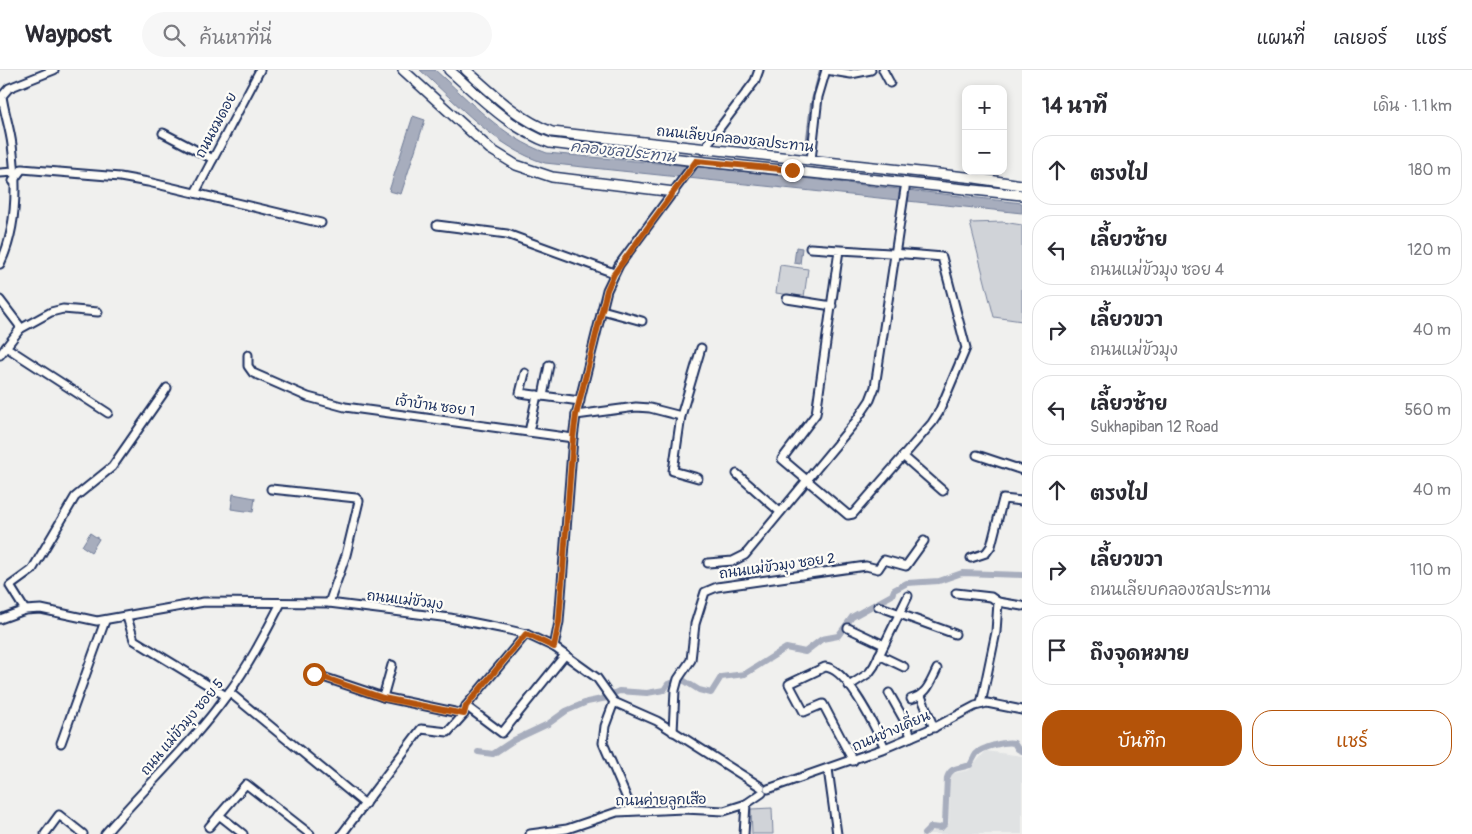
<!DOCTYPE html>
<html lang="th">
<meta charset="utf-8">
<style>
:root{--surface:#fff;--page:#f7f7f7;--text:#2b2b33;--muted:#7c7c81;--line:#e1e1e2;--accent:#b45309}
body{margin:0;font-family:Pangolin,"Playpen Sans Thai",sans-serif;background:var(--page);color:var(--text)}
.controls{position:absolute;right:15px;top:15px;display:grid;overflow:hidden;border-radius:10px;box-shadow:0 2px 8px #0003}
.controls button{width:45px;height:45px;display:grid;place-items:center;padding:0;border:0;border-bottom:1px solid var(--line);background:var(--surface);color:var(--text);font:25px sans-serif}
.stop{position:absolute;width:15px;height:15px;margin:-11px;border:4px solid #b45309;border-radius:50%;background:#fff}
.stop.end{background:#b45309;border-color:#fff;box-shadow:0 1px 5px #0008}
.list{margin:0;padding:0;list-style:none}
h2{display:flex;justify-content:space-between;align-items:center;height:65px;margin:0;padding:0 20px;font-size:21px}
h2 small{font-size:16px;font-weight:400;color:var(--muted)}
.list li{display:grid;grid-template-columns:32px 1fr auto;gap:15px;align-items:center;box-sizing:border-box;height:70px;margin:0 10px 10px;padding:0 10px;border:1px solid var(--line);border-radius:20px}
.list b{display:block;font-size:19px;white-space:nowrap}
.list p{margin:0;font-size:16px;white-space:nowrap;color:var(--muted)}
.list em{font-size:16px;font-style:normal;color:var(--muted)}
.actions{display:flex;gap:10px;padding:15px 20px}
.actions a{flex:1;padding:11px 0;border:1px solid var(--accent);border-radius:20px;text-align:center;font-size:18px;color:var(--accent)}
.actions .main{background:var(--accent);color:#fff}
.icon{flex:none;width:28px;height:28px;fill:none;stroke:currentColor;stroke-width:2;stroke-linecap:round;stroke-linejoin:round}
.map{position:relative;flex:none;width:1022px;height:764px;overflow:hidden}
header{display:flex;align-items:center;gap:30px;box-sizing:border-box;height:70px;padding:0 25px;background:var(--surface);border-bottom:1px solid var(--line)}
header strong{font-size:24px}
nav{display:flex;gap:28px;margin-inline-start:auto;font-size:18px}
.search{width:350px;height:45px;background:var(--page);display:flex;align-items:center;gap:12px;box-sizing:border-box;padding:0 18px;border-radius:28px;color:var(--muted);font-size:19px}
main{display:flex}
aside{flex:1;background:var(--surface)}
.map>svg:first-child{display:block}
.built{fill:#e0e2e3}
.green{fill:#d0d3d8;stroke:#76819b}
.water{fill:#a7adbd;stroke:#6f7b97}
.lines{fill:none;stroke-linecap:round;stroke-linejoin:round}
.stream{stroke:#6f7b97;stroke-width:2}
.canal{stroke:#a7adbd;stroke-width:6}
.minor-casing{stroke:#1b2f5e;stroke-width:11}
.major-casing{stroke:#1b2f5e;stroke-width:12}
.minor{stroke:#fdfcf7;stroke-width:7}
.major{stroke:#fdfcf7;stroke-width:9}
.route{stroke:#b45309;stroke-width:6}
.labels{text-anchor:middle;dominant-baseline:central;stroke-width:4.5;stroke-linejoin:round;paint-order:stroke}
.street-label{font-size:14px;fill:#1b2f5e;stroke:#fdfcf7}
.water-label{font-size:15px;font-style:italic;fill:#4c5b7f;stroke:#fdfcf7}
</style>
<header>
<strong>Waypost</strong>
<div class="search"><svg class="icon" aria-label="search" viewBox="0 0 24 24"><circle cx="10" cy="10" r="6"/><path d="M15 15l6 6"/></svg>ค้นหาที่นี่</div>
<nav><a>แผนที่</a><a>เลเยอร์</a><a>แชร์</a></nav>
</header>
<main>
<div class="map">
<svg width="1022" height="764" viewBox="0 0 1022 764">
<rect width="100%" height="100%" fill="#f0f0ee"/>
<filter id="ink" filterUnits="userSpaceOnUse"><feTurbulence type="fractalNoise" baseFrequency=".02" numOctaves="2"/><feDisplacementMap in="SourceGraphic" scale="10" xChannelSelector="R" yChannelSelector="G"/><feConvolveMatrix kernelMatrix="1 2 1 2 8 2 1 2 1" color-interpolation-filters="sRGB"/></filter>
<g filter="url(#ink)">
<path class="built" d="M 986,681 L 1022,686 L 1022,764 L 927,764 L 949,753 L 950,704 L 969,700 Z"/>
<g class="green">
<path d="M 1003,152 L 1022,155 L 1022,251 L 994,247 L 970,153 Z"/>
<path d="M 780,195 L 808,199 L 804,227 L 776,223 Z"/>
<path d="M 772,738 L 773,764 L 752,764 L 751,739 Z"/>
</g>
<g class="water">
<path d="M 420,0 L 435,0 C 470,31 503,68 547,83 L 722,99 L 1022,133 L 1022,143 L 545,93 C 496,78 458,34 420,0 Z"/>
<path d="M 413,46 L 425,50 L 401,124 L 389,121 Z"/>
<path d="M 796,177 L 802,178 L 800,194 L 794,193 Z"/>
<path d="M 233,424 L 255,428 L 253,442 L 231,439 Z"/>
<path d="M 90,463 L 99,469 L 91,482 L 82,476 Z"/>
</g>
<g class="lines">
<path class="stream" d="M 806,77 L 811,34 L 820,0"/>
<g class="canal">
<path d="M 610,625 L 619,621 L 647,623 L 664,620 L 668,614 L 683,610 L 699,620 L 711,623 L 721,607 L 745,604 L 786,578 L 805,582 L 822,569 L 838,566 L 852,547 L 892,525 L 894,520 L 907,513 L 939,511 L 962,503 L 1022,505"/>
<path d="M 478,682 L 493,684 L 514,670 L 548,654 L 566,641 L 587,632 L 607,628"/>
<path d="M 924,764 L 931,757 L 941,758 L 945,754 L 947,708 C 951,696 959,699 970,695 C 972,692 974,687 976,684 C 982,677 1006,671 1014,673 L 1018,679 L 1022,681"/>
</g>
<g class="minor-casing">
<g id="minor">
<path d="M 826,0 L 851,4 L 871,0"/>
<path d="M 883,0 L 890,13"/>
<path d="M 163,63 L 213,89"/>
<path d="M 703,80 L 755,11 L 759,0"/>
<path d="M 811,90 L 818,27 L 826,0"/>
<path d="M 0,103 L 14,102"/>
<path d="M 13,111 L 22,99 L 120,107 L 148,112 L 321,153"/>
<path d="M 195,123 L 260,0"/>
<path d="M 437,155 L 507,164 L 614,203"/>
<path d="M 810,178 C 854,181 898,183 942,187 L 966,278 L 939,342 L 932,353 L 853,444 L 848,445 L 782,389 L 816,344 L 839,180"/>
<path d="M 0,194 C 17,159 17,113 12,75 C 10,58 4,42 2,26 L 9,18 L 54,0"/>
<path d="M 787,229 L 832,236"/>
<path d="M 0,230 L 19,255 L 20,259"/>
<path d="M 602,240 L 642,251"/>
<path d="M 6,277 L 108,343"/>
<path d="M 0,285 L 20,259 L 51,242 L 63,239 L 98,242"/>
<path d="M 248,285 L 248,296 L 253,303 L 308,327 L 345,337 L 573,368"/>
<path d="M 525,303 L 520,323 L 580,331"/>
<path d="M 543,326 L 549,295"/>
<path d="M 576,345 L 636,337 L 650,338 L 681,346 L 673,401 L 698,408"/>
<path d="M 681,346 L 701,278"/>
<path d="M 529,362 L 537,325"/>
<path d="M 977,385 L 1022,400"/>
<path d="M 903,386 L 943,421"/>
<path d="M 737,404 L 780,442"/>
<path d="M 271,419 L 356,428 L 359,431 L 346,485 L 329,533"/>
<path d="M 971,488 L 986,483 L 991,476 L 1003,429 L 1022,431"/>
<path d="M 708,493 L 733,491 L 745,485 L 856,351 L 870,330 L 875,317 L 906,112"/>
<path d="M 956,523 L 991,527 L 998,532 L 996,562 L 981,634"/>
<path d="M 998,532 L 1022,536"/>
<path d="M 878,536 L 955,564"/>
<path d="M 25,540 L 10,516 L 32,500 L 75,427 L 112,397 L 167,318"/>
<path d="M 127,547 L 134,570 L 226,626"/>
<path d="M 0,549 L 25,540 L 41,539 L 97,551 L 204,532 L 329,533 L 450,548 L 505,559 L 526,564 L 554,577 L 597,608 L 614,632 L 657,651 L 761,717"/>
<path d="M 848,558 L 884,575"/>
<path d="M 554,577 L 559,552 L 573,368 L 576,345 L 607,220 L 619,195 L 696,91"/>
<path d="M 879,585 L 904,597"/>
<path d="M 314,604 L 383,627 L 464,644"/>
<path d="M 849,616 L 869,603 L 874,596 L 908,526"/>
<path d="M 229,622 L 365,734"/>
<path d="M 889,623 L 907,655 L 911,667"/>
<path d="M 921,626 L 934,658"/>
<path d="M 383,627 L 392,595"/>
<path d="M 911,629 C 927,625 930,613 937,599"/>
<path d="M 614,632 L 605,656 L 603,673 L 632,740"/>
<path d="M 466,636 L 502,663 L 565,585"/>
<path d="M 673,662 L 675,620 L 678,609 L 691,590 L 695,554 L 705,522 L 717,517 L 866,496 L 878,499 L 884,490 L 906,496 L 924,471"/>
<path d="M 61,673 L 105,551"/>
<path d="M 853,691 L 823,634 L 804,642 L 789,614 L 825,597 C 847,598 876,659 885,678"/>
<path d="M 828,699 L 837,764"/>
<path d="M 768,719 L 885,678 L 937,656 L 975,636 L 987,633 L 1022,640"/>
<path d="M 219,745 L 243,764"/>
<path d="M 209,757 L 246,714 L 310,764"/>
<path d="M 45,764 L 59,745 L 83,764"/>
<path d="M 105,764 C 145,717 191,675 227,625 C 248,597 265,564 281,533"/>
<path d="M 342,764 L 421,659 L 448,662 L 464,644 L 466,636 L 526,564"/>
<path d="M 530,764 L 567,759 L 617,742 L 684,739 L 724,741 L 746,734 L 762,723"/>
<path d="M 744,764 L 746,734"/>
</g>
</g>
<g class="major-casing">
<g id="major">
<path d="M 403,0 L 490,79 L 516,95 L 552,107 L 674,122"/>
<path d="M 449,0 C 480,27 510,59 550,73 L 696,91 L 1022,125"/>
<path d="M 466,0 C 493,24 518,49 552,62 L 975,108 L 1022,115"/>
</g>
</g>
<use href="#minor" class="minor"/>
<use href="#major" class="major"/>
</g>
</g>
<g class="lines" filter="url(#ink)">
<path class="route" d="M 314,604 L 383,628 L 464,644 L 466,636 L 526,564 L 554,577 L 559,552 L 573,368 L 576,345 L 607,220 L 614,204 L 696,91 L 792,100"/>
</g>
<g class="labels">
<g class="street-label">
<text transform="translate(216 55) rotate(-62)">ถนนชมดอย</text>
<text transform="translate(735 69) rotate(6)">ถนนเลียบคลองชลประทาน</text>
<text transform="translate(435 336) rotate(8)">เจ้าบ้าน ซอย 1</text>
<text transform="translate(777 496) rotate(-8)">ถนนแม่ขัวมุง ซอย 2</text>
<text transform="translate(405 530) rotate(7)">ถนนแม่ขัวมุง</text>
<text transform="translate(182 657) rotate(-50)">ถนน แม่ขัวมุง ซอย 5</text>
<text transform="translate(891 661) rotate(-23)">ถนนช่างเคี่ยน</text>
<text transform="translate(661 730) rotate(-1)">ถนนค่ายลูกเสือ</text>
</g>
<g class="water-label">
<text transform="translate(623 82) rotate(6)">คลองชลประทาน</text>
</g>
</g>
</svg>
<div class="controls">
<button>+</button>
<button>−</button>
</div>
<div class="stop" style="left:314px;top:604px"></div>
<div class="stop end" style="left:792px;top:100px"></div>
</div>
<aside>
<h2>14 นาที<small>เดิน · 1.1 km</small></h2>
<ul class="list">
<li><svg class="icon" aria-label="ahead" viewBox="0 0 24 24"><path d="M12 20V5M6 11l6-6 6 6"/></svg><div><b>ตรงไป</b></div><em>180 m</em></li>
<li><svg class="icon" aria-label="left" viewBox="0 0 24 24"><path d="M17 20v-9H6M10 6l-5 5 5 5"/></svg><div><b>เลี้ยวซ้าย</b><p>ถนนแม่ขัวมุง ซอย 4</p></div><em>120 m</em></li>
<li><svg class="icon" aria-label="right" viewBox="0 0 24 24"><path d="M7 20v-9h11M14 6l5 5-5 5"/></svg><div><b>เลี้ยวขวา</b><p>ถนนแม่ขัวมุง</p></div><em>40 m</em></li>
<li><svg class="icon" aria-label="left" viewBox="0 0 24 24"><path d="M17 20v-9H6M10 6l-5 5 5 5"/></svg><div><b>เลี้ยวซ้าย</b><p>Sukhapiban 12 Road</p></div><em>560 m</em></li>
<li><svg class="icon" aria-label="ahead" viewBox="0 0 24 24"><path d="M12 20V5M6 11l6-6 6 6"/></svg><div><b>ตรงไป</b></div><em>40 m</em></li>
<li><svg class="icon" aria-label="right" viewBox="0 0 24 24"><path d="M7 20v-9h11M14 6l5 5-5 5"/></svg><div><b>เลี้ยวขวา</b><p>ถนนเลียบคลองชลประทาน</p></div><em>110 m</em></li>
<li><svg class="icon" aria-label="arrive" viewBox="0 0 24 24"><path d="M6 21V4h12l-3 4 3 4H6"/></svg><div><b>ถึงจุดหมาย</b></div></li>
</ul>
<div class="actions"><a class="main">บันทึก</a><a>แชร์</a></div>
</aside>
</main>
